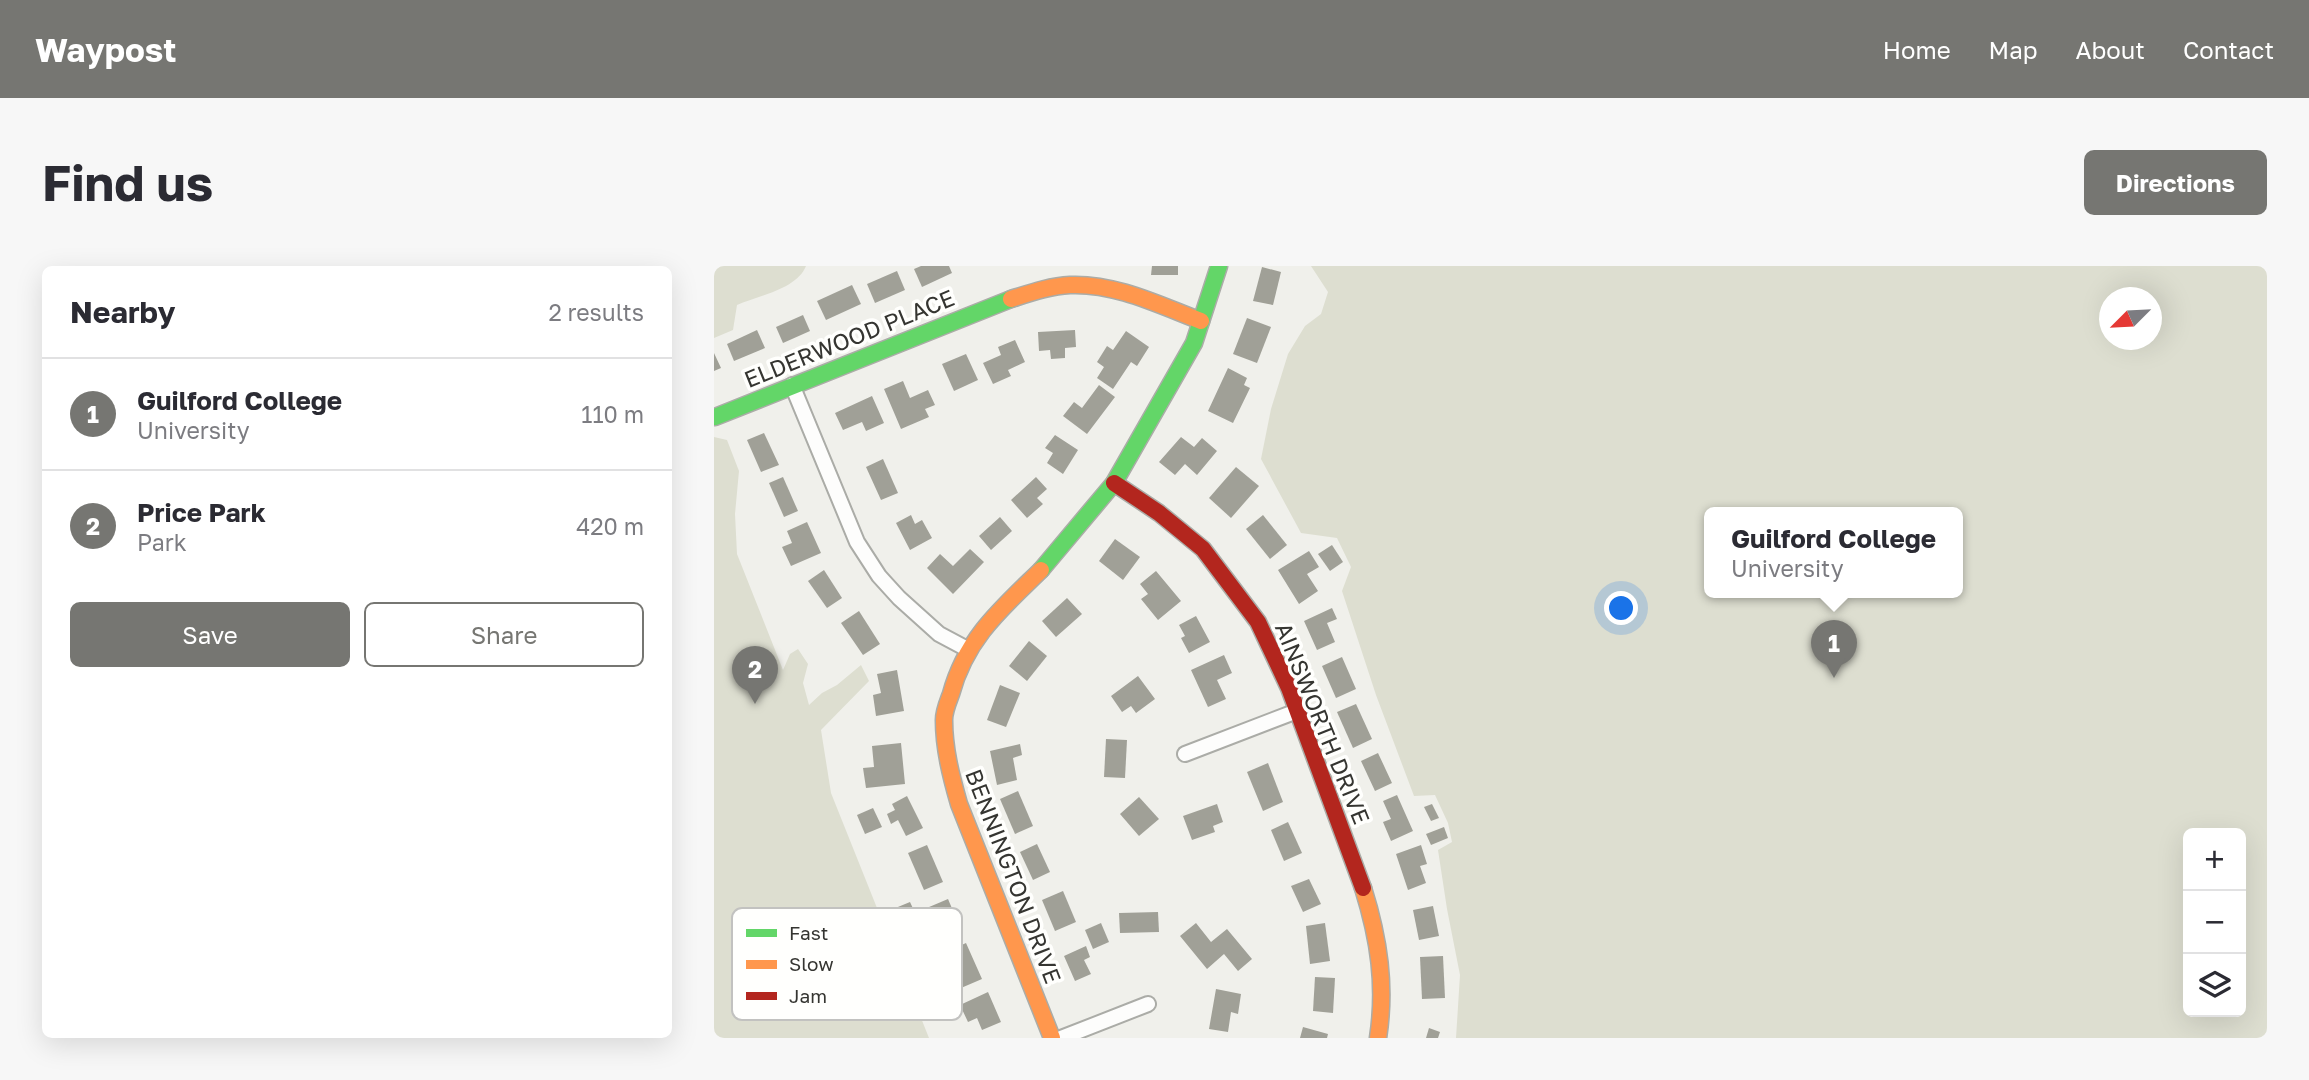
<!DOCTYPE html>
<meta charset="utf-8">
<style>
:root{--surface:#fff;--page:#f7f7f7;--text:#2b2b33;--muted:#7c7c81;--line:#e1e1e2;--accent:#767672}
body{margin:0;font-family:"Golos Text",sans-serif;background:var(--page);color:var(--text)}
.controls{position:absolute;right:21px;bottom:21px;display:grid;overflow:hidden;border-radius:10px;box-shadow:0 7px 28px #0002}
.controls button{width:63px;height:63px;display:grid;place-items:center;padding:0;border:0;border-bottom:2px solid var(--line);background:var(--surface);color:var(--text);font:35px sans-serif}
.compass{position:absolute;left:1385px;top:21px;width:63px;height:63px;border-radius:50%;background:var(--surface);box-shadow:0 7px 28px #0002;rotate:246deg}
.you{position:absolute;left:908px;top:343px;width:24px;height:24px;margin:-18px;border:5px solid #fff;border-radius:50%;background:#1a73e8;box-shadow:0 0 0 10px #1a73e833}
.badge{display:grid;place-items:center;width:46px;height:46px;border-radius:50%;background:var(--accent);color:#fff;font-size:23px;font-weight:700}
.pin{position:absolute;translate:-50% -58px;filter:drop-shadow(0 2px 4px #0008)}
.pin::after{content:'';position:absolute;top:37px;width:24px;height:21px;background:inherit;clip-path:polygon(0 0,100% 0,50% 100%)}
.popup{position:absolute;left:990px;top:241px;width:259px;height:91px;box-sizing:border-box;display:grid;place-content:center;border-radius:10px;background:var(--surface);filter:drop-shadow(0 2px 5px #0005);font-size:23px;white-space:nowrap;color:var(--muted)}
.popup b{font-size:26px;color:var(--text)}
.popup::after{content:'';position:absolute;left:50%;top:100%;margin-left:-14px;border:14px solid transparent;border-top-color:var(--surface)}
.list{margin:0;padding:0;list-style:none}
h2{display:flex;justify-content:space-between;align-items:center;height:91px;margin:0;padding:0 28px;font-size:30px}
h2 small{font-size:23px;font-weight:400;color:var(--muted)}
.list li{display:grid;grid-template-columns:46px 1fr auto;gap:21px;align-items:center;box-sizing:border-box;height:112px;padding:0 28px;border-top:2px solid var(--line)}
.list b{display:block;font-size:26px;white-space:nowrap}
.list p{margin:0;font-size:23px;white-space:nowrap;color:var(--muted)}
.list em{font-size:23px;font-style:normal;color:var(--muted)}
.actions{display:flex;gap:14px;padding:21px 28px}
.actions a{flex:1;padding:16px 0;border:2px solid var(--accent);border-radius:10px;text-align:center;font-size:24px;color:var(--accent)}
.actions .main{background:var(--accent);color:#fff}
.icon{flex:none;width:38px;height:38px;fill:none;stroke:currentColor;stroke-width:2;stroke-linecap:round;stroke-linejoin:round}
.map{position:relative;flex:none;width:1553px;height:772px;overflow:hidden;border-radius:10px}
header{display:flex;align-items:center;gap:42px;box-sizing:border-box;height:98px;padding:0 35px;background:var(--accent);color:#fff}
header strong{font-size:33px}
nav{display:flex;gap:38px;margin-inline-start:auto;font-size:24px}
.intro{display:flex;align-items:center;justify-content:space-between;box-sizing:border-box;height:168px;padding:0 42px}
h1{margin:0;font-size:49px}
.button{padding:18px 32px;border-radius:10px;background:var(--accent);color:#fff;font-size:24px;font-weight:700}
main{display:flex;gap:42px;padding:0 42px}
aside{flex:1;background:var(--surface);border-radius:10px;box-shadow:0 7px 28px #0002}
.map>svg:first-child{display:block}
.green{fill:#ddded0;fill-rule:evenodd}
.building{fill:#a0a097}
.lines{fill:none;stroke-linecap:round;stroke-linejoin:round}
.street-casing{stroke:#abaca7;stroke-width:18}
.fast-casing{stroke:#abaca7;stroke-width:19}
.slow-casing{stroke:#abaca7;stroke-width:19}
.jam-casing{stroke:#abaca7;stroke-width:19}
.street{stroke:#fdfdfc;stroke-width:14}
.fast{stroke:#63d668;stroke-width:16}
.slow{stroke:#ff974d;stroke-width:16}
.jam{stroke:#b3261e;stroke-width:16}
.labels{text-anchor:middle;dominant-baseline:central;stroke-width:7;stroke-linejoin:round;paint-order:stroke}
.street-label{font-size:23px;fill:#353531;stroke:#fffffd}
.key{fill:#fffffd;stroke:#c2c2c0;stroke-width:2}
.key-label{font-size:19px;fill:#353531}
</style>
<header>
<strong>Waypost</strong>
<nav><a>Home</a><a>Map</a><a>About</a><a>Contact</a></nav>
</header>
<div class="intro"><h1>Find us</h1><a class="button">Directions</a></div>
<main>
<aside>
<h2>Nearby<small>2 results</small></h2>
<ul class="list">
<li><span class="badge">1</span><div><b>Guilford College</b><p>University</p></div><em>110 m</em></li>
<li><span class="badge">2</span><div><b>Price Park</b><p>Park</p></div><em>420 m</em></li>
</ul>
<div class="actions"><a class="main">Save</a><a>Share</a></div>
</aside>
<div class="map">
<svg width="1553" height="772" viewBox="0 0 1553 772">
<rect width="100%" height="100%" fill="#f0f0eb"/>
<g class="green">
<path d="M 0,0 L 92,0 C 83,23 44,30 23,39 L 19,64 L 0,72 Z"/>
<path d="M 597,0 L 1553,0 L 1553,772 L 742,772 L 746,709 L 733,643 L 724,584 L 738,576 L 734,557 L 721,529 L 700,530 L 662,429 L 628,325 L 637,301 L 623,272 L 587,267 L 547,193 L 557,143 L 574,88 L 591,60 L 607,48 L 614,26 ZM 1395,32 L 1437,32 L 1437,74 L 1395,74 ZM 996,246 L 1244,246 L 1244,326 L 996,326 ZM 1527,567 L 1527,746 L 1474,746 L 1474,567 Z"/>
<path d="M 0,171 L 13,174 L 25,205 L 21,248 L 23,288 L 69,404 L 76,388 L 84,383 L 94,398 L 89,417 L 95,439 L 108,427 L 123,419 L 147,399 L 155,415 L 107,464 L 117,527 L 215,772 L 0,772 Z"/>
</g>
<g class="building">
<path d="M 207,0 L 235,0 L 238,7 L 208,21 L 200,3 Z"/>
<path d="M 438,0 L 464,0 L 464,9 L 437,9 Z"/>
<path d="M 548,1 L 567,6 L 559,39 L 539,35 Z"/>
<path d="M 183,5 L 191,24 L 161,37 L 153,18 Z"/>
<path d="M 138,19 L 147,38 L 112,54 L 103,35 Z"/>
<path d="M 89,49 L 96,65 L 69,77 L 62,61 Z"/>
<path d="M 533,52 L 557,61 L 543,97 L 519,88 Z"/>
<path d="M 43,64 L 51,82 L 20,95 L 13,78 Z"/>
<path d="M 361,64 L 362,81 L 351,82 L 351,92 L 337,93 L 336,84 L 325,85 L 324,66 Z"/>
<path d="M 412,65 L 435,81 L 423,100 L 417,96 L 399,123 L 383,112 L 390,101 L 383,96 L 393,80 L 399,84 Z"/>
<path d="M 301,74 L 311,96 L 294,104 L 297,110 L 279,118 L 269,97 L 287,89 L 284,81 Z"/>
<path d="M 0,87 L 7,102 L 0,105 Z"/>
<path d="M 252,88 L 264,114 L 240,125 L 228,98 Z"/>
<path d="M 514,102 L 533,112 L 530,119 L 536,122 L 519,157 L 494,145 Z"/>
<path d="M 189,115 L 196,132 L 214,124 L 221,139 L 211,143 L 215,151 L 187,163 L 170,123 Z"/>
<path d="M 385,119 L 401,131 L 373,168 L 349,150 L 360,136 L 368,142 Z"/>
<path d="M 158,130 L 170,157 L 152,165 L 148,156 L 129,164 L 121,147 Z"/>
<path d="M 50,167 L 65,199 L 47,206 L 33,174 Z"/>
<path d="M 341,169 L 364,184 L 349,208 L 333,197 L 339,187 L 331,182 Z"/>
<path d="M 467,171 L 480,181 L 488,172 L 503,185 L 483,209 L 471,198 L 461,209 L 445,196 Z"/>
<path d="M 169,193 L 184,227 L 167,234 L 152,201 Z"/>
<path d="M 522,201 L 545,220 L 517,252 L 495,232 Z"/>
<path d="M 69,211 L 84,245 L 70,251 L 55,217 Z"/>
<path d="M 322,211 L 333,223 L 323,232 L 329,238 L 313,252 L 297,234 Z"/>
<path d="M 197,249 L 201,258 L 208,254 L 218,272 L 196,284 L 182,257 Z"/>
<path d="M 549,249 L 573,279 L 556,293 L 532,263 Z"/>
<path d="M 286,251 L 298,265 L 277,284 L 265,270 Z"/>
<path d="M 93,256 L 107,287 L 77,300 L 68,281 L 78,277 L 73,265 Z"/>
<path d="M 401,273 L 426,291 L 409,314 L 385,295 Z"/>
<path d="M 618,279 L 629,296 L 616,305 L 604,288 Z"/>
<path d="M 256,283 L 270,296 L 239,328 L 213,302 L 226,288 L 239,300 Z"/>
<path d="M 595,285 L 605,301 L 593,308 L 604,325 L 585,338 L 564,304 Z"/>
<path d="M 110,304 L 128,332 L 113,342 L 94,315 Z"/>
<path d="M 442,305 L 467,335 L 444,354 L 427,333 L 434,328 L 426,318 Z"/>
<path d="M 353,332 L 368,348 L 342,371 L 328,355 Z"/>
<path d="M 618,342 L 623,353 L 613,357 L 621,376 L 603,384 L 590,355 Z"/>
<path d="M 145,345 L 166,378 L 149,389 L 127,357 Z"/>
<path d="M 482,350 L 496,376 L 475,387 L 467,372 L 471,370 L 465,359 Z"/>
<path d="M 315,375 L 333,390 L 313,415 L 295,400 Z"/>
<path d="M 510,389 L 518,407 L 503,414 L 512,433 L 494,441 L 477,404 Z"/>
<path d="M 628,391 L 642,423 L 622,432 L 608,400 Z"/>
<path d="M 183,404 L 190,445 L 162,450 L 159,429 L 167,427 L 163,408 Z"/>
<path d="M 424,410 L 441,433 L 422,447 L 417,440 L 408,446 L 397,430 Z"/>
<path d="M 286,419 L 306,427 L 292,461 L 273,454 Z"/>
<path d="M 642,438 L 658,473 L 639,482 L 623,446 Z"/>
<path d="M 392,473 L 413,474 L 411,512 L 390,511 Z"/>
<path d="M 187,477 L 191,518 L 152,522 L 149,502 L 160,501 L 158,480 Z"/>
<path d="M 306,478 L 308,489 L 299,492 L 303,514 L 283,519 L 276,485 Z"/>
<path d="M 664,487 L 678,517 L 661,525 L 647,495 Z"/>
<path d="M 554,497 L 569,536 L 549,545 L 533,506 Z"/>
<path d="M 304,525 L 319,560 L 301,568 L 286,533 Z"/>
<path d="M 683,529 L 699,565 L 677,575 L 669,556 L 677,553 L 669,535 Z"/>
<path d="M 193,530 L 209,562 L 192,570 L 184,554 L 177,558 L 173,548 L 181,544 L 178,538 Z"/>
<path d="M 425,531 L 445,553 L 425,570 L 406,548 Z"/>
<path d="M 503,538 L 509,556 L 499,560 L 501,566 L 478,574 L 469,550 Z"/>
<path d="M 718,538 L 725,552 L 717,555 L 710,541 Z"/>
<path d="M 159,542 L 168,561 L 151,568 L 143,549 Z"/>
<path d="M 574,556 L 588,587 L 570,595 L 557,564 Z"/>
<path d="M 730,561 L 734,572 L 717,579 L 712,568 Z"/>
<path d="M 323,578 L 336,606 L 319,614 L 306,586 Z"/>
<path d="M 213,579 L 229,616 L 210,624 L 194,587 Z"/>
<path d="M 707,579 L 713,598 L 706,600 L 712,617 L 694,624 L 682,588 Z"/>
<path d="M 595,613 L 607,638 L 589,646 L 577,620 Z"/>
<path d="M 349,625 L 362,656 L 341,665 L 328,634 Z"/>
<path d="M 234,633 L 248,666 L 223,677 L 208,644 Z"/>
<path d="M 196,636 L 203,651 L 186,658 L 179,643 Z"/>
<path d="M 719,640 L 725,670 L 705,674 L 699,644 Z"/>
<path d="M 444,646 L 445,666 L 406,667 L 405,647 Z"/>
<path d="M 387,657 L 395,676 L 379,683 L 371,664 Z"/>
<path d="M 482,657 L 497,676 L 513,663 L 538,693 L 524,705 L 510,688 L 493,703 L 466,670 Z"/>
<path d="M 611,657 L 616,695 L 596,698 L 592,660 Z"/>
<path d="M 252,677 L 268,713 L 247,722 L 239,703 L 229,708 L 221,691 Z"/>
<path d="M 372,680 L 376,691 L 370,694 L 377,708 L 361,715 L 350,690 Z"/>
<path d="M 729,690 L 731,732 L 708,733 L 706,691 Z"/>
<path d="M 601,711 L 621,712 L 619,747 L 599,745 Z"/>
<path d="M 502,723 L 527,728 L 524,748 L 517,746 L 514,766 L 495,763 Z"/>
<path d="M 274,726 L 287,756 L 268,764 L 263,752 L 254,756 L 246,739 Z"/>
<path d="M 234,734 L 241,749 L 227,755 L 220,740 Z"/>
<path d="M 589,761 L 614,768 L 613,772 L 586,772 Z"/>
<path d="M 715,762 L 726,766 L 724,772 L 712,772 Z"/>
</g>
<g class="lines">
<g class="street-casing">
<g id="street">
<path d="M 78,119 L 143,276 L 165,310 L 185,332 L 225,368 L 255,384"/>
<path d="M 471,488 L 583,445"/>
<path d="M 347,772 L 434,738"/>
</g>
</g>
<g class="fast-casing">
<g id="fast">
<path d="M 1,151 L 297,33"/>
<path d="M 327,304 L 400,217 L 480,77 L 505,0"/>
</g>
</g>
<g class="slow-casing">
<g id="slow">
<path d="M 297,33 C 316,27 336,20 356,19 C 401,17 445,39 487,55"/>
<path d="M 327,304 C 288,342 252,372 237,428 C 234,436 230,445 230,454 C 230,483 237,510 245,538 L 338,772"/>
<path d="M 649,622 C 665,673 672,720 664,772"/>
</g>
</g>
<g class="jam-casing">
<path id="jam" d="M 400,217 L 445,247 L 489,283 L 544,356 L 575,422 L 649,622"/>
</g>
<use href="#street" class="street"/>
<use href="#fast" class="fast"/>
<use href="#slow" class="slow"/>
<use href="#jam" class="jam"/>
</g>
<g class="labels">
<g class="street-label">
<text transform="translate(135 72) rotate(-22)">ELDERWOOD PLACE</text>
<text transform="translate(609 457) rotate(68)">AINSWORTH DRIVE</text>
<text transform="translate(300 610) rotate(69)">BENNINGTON DRIVE</text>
</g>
</g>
<rect x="18" y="642" width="230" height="112" rx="10" class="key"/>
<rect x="32" y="663" width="31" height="8" fill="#63d668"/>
<rect x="32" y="694" width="31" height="9" fill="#ff974d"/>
<rect x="32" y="726" width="31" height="8" fill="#b3261e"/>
<g class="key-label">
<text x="75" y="674">Fast</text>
<text x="75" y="705">Slow</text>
<text x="75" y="737">Jam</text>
</g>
</svg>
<div class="controls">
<button>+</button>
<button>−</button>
<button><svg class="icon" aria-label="layers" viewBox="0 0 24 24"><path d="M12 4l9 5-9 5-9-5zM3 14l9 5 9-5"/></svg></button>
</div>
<svg class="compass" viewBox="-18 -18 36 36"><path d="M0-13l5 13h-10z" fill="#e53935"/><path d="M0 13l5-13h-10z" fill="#7c7c81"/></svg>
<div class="you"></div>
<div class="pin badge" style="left:1120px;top:412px">1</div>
<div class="popup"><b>Guilford College</b>University</div>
<div class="pin badge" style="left:41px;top:438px">2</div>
</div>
</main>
